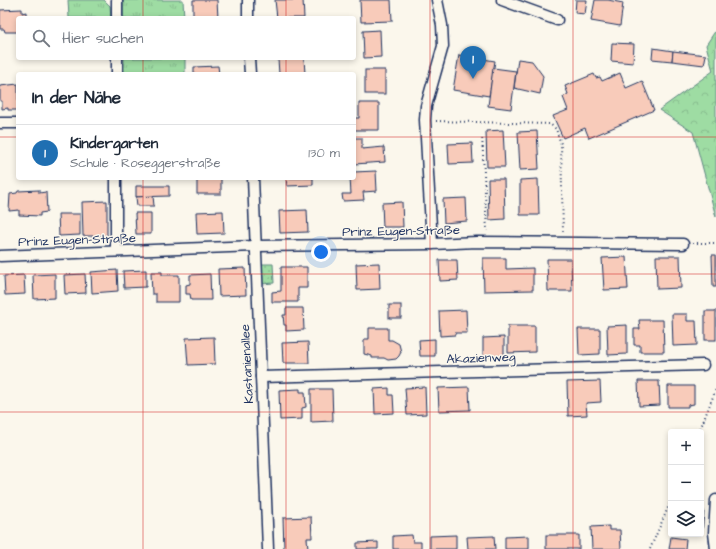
<!DOCTYPE html>
<html lang="de">
<meta charset="utf-8">
<style>
:root{--surface:#fff;--page:#f6f6f7;--text:#1f2937;--muted:#747a83;--line:#e0e1e3;--accent:#1f6fb2}
body{margin:0;font-family:"Architects Daughter",sans-serif;background:var(--page);color:var(--text)}
.controls{position:absolute;right:12px;bottom:12px;display:grid;overflow:hidden;border-radius:4px;box-shadow:0 2px 6px #0003}
.controls button{width:36px;height:36px;display:grid;place-items:center;padding:0;border:0;border-bottom:1px solid var(--line);background:var(--surface);color:var(--text);font:20px sans-serif}
.you{position:absolute;left:321px;top:252px;width:14px;height:14px;margin:-10px;border:3px solid #fff;border-radius:50%;background:#1a73e8;box-shadow:0 0 0 6px #1a73e833}
.badge{display:grid;place-items:center;width:26px;height:26px;border-radius:50%;background:var(--accent);color:#fff;font-size:13px;font-weight:700}
.pin{position:absolute;translate:-50% -33px;filter:drop-shadow(0 1px 2px #0008)}
.pin::after{content:'';position:absolute;top:21px;width:14px;height:12px;background:inherit;clip-path:polygon(0 0,100% 0,50% 100%)}
.list{margin:0;padding:0;list-style:none}
h2{display:flex;justify-content:space-between;align-items:center;height:52px;margin:0;padding:0 16px;font-size:17px}
h2 small{font-size:13px;font-weight:400;color:var(--muted)}
.list li{display:grid;grid-template-columns:26px 1fr auto;gap:12px;align-items:center;box-sizing:border-box;height:56px;padding:0 16px;border-top:1px solid var(--line)}
.list b{display:block;font-size:15px;white-space:nowrap}
.list p{margin:0;font-size:13px;white-space:nowrap;color:var(--muted)}
.list em{font-size:13px;font-style:normal;color:var(--muted)}
.icon{flex:none;width:22px;height:22px;fill:none;stroke:currentColor;stroke-width:2;stroke-linecap:round;stroke-linejoin:round}
.map{position:relative;flex:none;width:716px;height:549px;overflow:hidden}
.search{position:absolute;background:var(--surface);box-shadow:0 2px 6px #0003;left:16px;top:16px;width:340px;height:44px;display:flex;align-items:center;gap:10px;box-sizing:border-box;padding:0 14px;border-radius:4px;color:var(--muted);font-size:15px}
.panel{position:absolute;background:var(--surface);box-shadow:0 2px 6px #0003;left:16px;top:72px;width:340px;height:108px;border-radius:4px}
.map>svg:first-child{display:block}
.grass{fill:url(#grass-tufts);stroke:#5c8680}
.forest{fill:url(#forest-crowns);stroke:#5c8680}
.garden{fill:url(#garden-dots);stroke:#5c8680}
.building{fill:#f8cbba;stroke:#1b2f5e}
.lines{fill:none;stroke-linecap:round;stroke-linejoin:round}
.minor-casing{stroke:#1b2f5e;stroke-width:13}
.path{stroke:#1b2f5e;stroke-width:2;stroke-dasharray:1 3;stroke-linecap:butt}
.minor{stroke:#fbf7ec;stroke-width:10}
.grid{fill:none;stroke:#d62828;stroke-width:1;stroke-opacity:0.55}
.labels{text-anchor:middle;dominant-baseline:central;stroke-width:3;stroke-linejoin:round;paint-order:stroke}
.street-label{font-size:13px;fill:#1b2f5e;stroke:#fbf7ec}
</style>
<div class="map">
<svg width="716" height="549" viewBox="0 0 716 549">
<defs>
<pattern id="grass-tufts" width="24" height="20" patternUnits="userSpaceOnUse"><rect width="24" height="20" fill="#9edca3"/><path d="M3 7l-1-3M5 7V3M7 7l1-3M15 17l-1-3M17 17v-4M19 17l1-3" fill="none" stroke="#88bd8f"/></pattern>
<pattern id="forest-crowns" width="20" height="18" patternUnits="userSpaceOnUse"><rect width="20" height="18" fill="#9edca3"/><path d="M2 6a3 3 0 1 1 6 0M12 15a3 3 0 1 1 6 0" fill="none" stroke="#88bd8f"/></pattern>
<pattern id="garden-dots" width="8" height="8" patternUnits="userSpaceOnUse"><rect width="8" height="8" fill="#9edca3"/><path d="M2 2h.1M6 6h.1" fill="none" stroke="#88bd8f" stroke-width="1.8" stroke-linecap="round"/></pattern>
</defs>
<rect width="100%" height="100%" fill="#fbf7ec"/>
<filter id="ink" filterUnits="userSpaceOnUse"><feTurbulence type="fractalNoise" baseFrequency=".025" numOctaves="2"/><feDisplacementMap in="SourceGraphic" scale="8" xChannelSelector="R" yChannelSelector="G"/><feConvolveMatrix kernelMatrix="1 2 1 2 8 2 1 2 1" color-interpolation-filters="sRGB"/></filter>
<g filter="url(#ink)">
<g class="grass">
<path d="M 68,0 L 104,0 L 110,6 L 111,18 L 69,18 Z"/>
<path d="M 123,0 L 183,0 L 184,18 L 123,18 Z"/>
<rect x="124" y="58" width="61" height="16"/>
</g>
<path class="forest" d="M 716,30 L 716,217 L 693,132 L 659,110 L 713,71 L 706,45 Z"/>
<path class="garden" d="M 261,264 L 273,264 L 274,283 L 261,284 Z"/>
<g class="building">
<path d="M 193,0 L 217,0 L 218,18 L 193,18 Z"/>
<path d="M 275,0 L 303,0 L 304,18 L 277,18 Z"/>
<path d="M 360,0 L 391,0 L 392,21 L 361,22 Z"/>
<path d="M 576,0 L 587,0 L 585,14 L 575,13 Z"/>
<path d="M 595,0 L 608,0 L 623,3 L 620,26 L 591,21 Z"/>
<path d="M 22,9 L 22,13 L 26,12 L 26,18 L 18,18 L 18,32 L 5,32 L 4,29 L 0,29 L 0,10 Z"/>
<path d="M 380,30 L 381,57 L 364,58 L 363,31 Z"/>
<path d="M 612,43 L 634,44 L 633,63 L 611,61 Z"/>
<path d="M 653,48 L 673,51 L 672,61 L 652,59 Z"/>
<path d="M 673,51 L 706,55 L 704,65 L 672,61 Z"/>
<path d="M 459,55 L 495,61 L 489,96 L 453,90 Z"/>
<path d="M 304,58 L 305,74 L 279,74 L 278,59 Z"/>
<path d="M 518,59 L 532,61 L 543,76 L 540,94 L 514,88 Z"/>
<path d="M 218,66 L 219,74 L 194,74 L 194,67 Z"/>
<path d="M 493,68 L 516,71 L 511,109 L 488,106 Z"/>
<rect x="365" y="70" width="20" height="24"/>
<path d="M 620,73 L 626,88 L 642,81 L 654,110 L 589,138 L 585,128 L 563,138 L 553,116 L 568,110 L 563,97 L 568,94 L 565,86 L 594,74 L 596,78 L 600,77 L 602,81 Z"/>
<path d="M 18,84 L 18,110 L 8,110 L 8,108 L 2,109 L 2,101 L 0,101 L 0,86 Z"/>
<path d="M 359,103 L 379,103 L 379,130 L 354,130 L 354,118 L 359,118 Z"/>
<path d="M 503,130 L 505,167 L 487,167 L 486,131 Z"/>
<path d="M 537,131 L 539,169 L 520,170 L 518,132 Z"/>
<path d="M 354,138 L 362,138 L 362,149 L 384,147 L 385,162 L 354,164 Z"/>
<path d="M 472,143 L 473,163 L 449,164 L 448,144 Z"/>
<path d="M 376,171 L 377,191 L 363,192 L 364,200 L 343,201 L 342,194 L 351,194 L 350,178 L 354,178 L 354,172 Z"/>
<rect x="197" y="178" width="24" height="16"/>
<path d="M 286,178 L 313,178 L 313,185 L 287,186 Z"/>
<path d="M 488,179 L 504,179 L 505,219 L 489,220 Z"/>
<path d="M 538,179 L 539,215 L 520,215 L 520,180 Z"/>
<path d="M 136,186 L 169,186 L 169,196 L 136,197 Z"/>
<path d="M 39,190 L 39,193 L 46,192 L 47,212 L 40,213 L 40,216 L 19,215 L 19,210 L 9,211 L 10,194 L 17,193 L 18,191 Z"/>
<path d="M 153,196 L 154,206 L 137,206 L 136,197 Z"/>
<path d="M 466,198 L 467,221 L 444,223 L 443,199 Z"/>
<path d="M 107,201 L 107,236 L 83,236 L 82,202 Z"/>
<path d="M 402,202 L 403,227 L 383,227 L 382,203 Z"/>
<path d="M 307,210 L 308,232 L 280,233 L 279,211 Z"/>
<path d="M 223,211 L 224,233 L 197,234 L 196,212 Z"/>
<path d="M 135,213 L 151,213 L 151,234 L 136,234 Z"/>
<path d="M 58,214 L 80,214 L 80,235 L 59,236 Z"/>
<path d="M 712,255 L 716,255 L 716,287 L 713,287 Z"/>
<path d="M 656,256 L 680,256 L 681,288 L 657,289 Z"/>
<path d="M 626,257 L 628,289 L 604,290 L 602,258 Z"/>
<path d="M 483,258 L 506,258 L 506,269 L 533,268 L 533,290 L 484,291 Z"/>
<path d="M 547,259 L 571,259 L 572,291 L 548,291 Z"/>
<path d="M 439,260 L 457,260 L 458,280 L 440,281 Z"/>
<path d="M 379,263 L 380,289 L 357,290 L 356,264 Z"/>
<path d="M 281,267 L 307,267 L 307,288 L 298,288 L 298,302 L 272,302 L 272,292 L 281,291 Z"/>
<path d="M 245,268 L 246,295 L 219,296 L 218,269 Z"/>
<path d="M 117,270 L 118,291 L 92,293 L 91,272 Z"/>
<path d="M 146,270 L 146,287 L 124,288 L 123,271 Z"/>
<path d="M 151,272 L 162,272 L 162,275 L 179,275 L 179,302 L 156,302 L 156,294 L 152,294 Z"/>
<path d="M 55,274 L 55,298 L 34,299 L 33,275 Z"/>
<path d="M 85,274 L 86,293 L 65,294 L 64,275 Z"/>
<path d="M 210,274 L 211,300 L 191,300 L 190,294 L 186,294 L 186,285 L 190,284 L 190,275 Z"/>
<path d="M 24,275 L 25,294 L 5,295 L 4,276 Z"/>
<rect x="389" y="305" width="12" height="13"/>
<path d="M 286,308 L 303,308 L 304,330 L 286,331 L 286,325 L 284,325 L 283,315 L 286,315 Z"/>
<path d="M 466,310 L 467,333 L 455,333 L 455,335 L 440,336 L 439,311 Z"/>
<rect x="705" y="311" width="11" height="29"/>
<path d="M 672,314 L 687,314 L 687,321 L 696,321 L 697,345 L 673,346 Z"/>
<path d="M 639,320 L 663,320 L 664,352 L 640,352 L 640,345 L 634,345 L 634,329 L 640,329 Z"/>
<path d="M 627,325 L 627,354 L 608,355 L 607,326 Z"/>
<path d="M 508,326 L 535,326 L 535,352 L 508,353 Z"/>
<path d="M 369,328 L 388,328 L 388,340 L 392,340 L 399,344 L 401,352 L 399,356 L 396,359 L 388,360 L 384,358 L 372,358 L 372,356 L 364,354 L 364,339 L 369,339 Z"/>
<path d="M 578,329 L 600,329 L 600,354 L 579,355 Z"/>
<path d="M 214,337 L 215,364 L 188,365 L 186,338 Z"/>
<path d="M 504,337 L 504,356 L 483,357 L 483,338 Z"/>
<path d="M 435,339 L 435,356 L 420,356 L 419,340 Z"/>
<path d="M 308,342 L 309,363 L 283,363 L 282,343 Z"/>
<path d="M 600,381 L 601,402 L 586,403 L 587,415 L 568,416 L 567,382 Z"/>
<path d="M 638,381 L 659,381 L 660,405 L 639,406 Z"/>
<path d="M 668,386 L 694,386 L 694,404 L 688,405 L 688,407 L 668,407 Z"/>
<path d="M 425,387 L 426,414 L 407,415 L 405,388 Z"/>
<path d="M 469,387 L 470,410 L 439,411 L 438,388 Z"/>
<path d="M 389,388 L 389,395 L 393,395 L 394,413 L 375,414 L 374,389 Z"/>
<path d="M 300,389 L 300,392 L 305,392 L 306,407 L 302,408 L 302,419 L 280,420 L 279,390 Z"/>
<path d="M 311,389 L 332,389 L 333,421 L 311,422 Z"/>
<path d="M 701,509 L 704,510 L 702,533 L 701,533 Z"/>
<path d="M 311,517 L 312,538 L 307,538 L 308,549 L 284,549 L 283,518 Z"/>
<path d="M 609,526 L 609,530 L 620,530 L 621,549 L 592,549 L 591,527 Z"/>
<path d="M 412,535 L 413,542 L 421,542 L 421,549 L 393,549 L 393,536 Z"/>
<path d="M 456,535 L 456,549 L 430,549 L 430,536 Z"/>
<rect x="546" y="535" width="33" height="14"/>
<path d="M 494,536 L 495,549 L 468,549 L 467,537 Z"/>
<path d="M 529,536 L 529,549 L 505,549 L 505,537 Z"/>
<path d="M 671,537 L 686,539 L 685,549 L 669,549 Z"/>
<path d="M 378,542 L 378,549 L 357,549 L 357,543 Z"/>
</g>
<g class="lines">
<g class="minor-casing">
<g id="minor">
<path d="M 248,0 L 248,18"/>
<path d="M 502,0 L 557,20"/>
<path d="M 117,18 L 117,0"/>
<path d="M 249,58 L 250,74"/>
<path d="M 117,74 L 117,58"/>
<path d="M 0,123 L 18,123"/>
<path d="M 253,178 L 268,549"/>
<path d="M 432,244 L 425,120 L 426,106 L 443,46 L 442,25 L 437,0"/>
<path d="M 116,251 L 116,178"/>
<path d="M 0,256 L 255,246 L 432,244 L 477,242 L 683,244"/>
<path d="M 261,377 L 703,365"/>
<path d="M 716,549 L 714,533 L 716,500"/>
</g>
</g>
<g class="path">
<path d="M 436,121 L 550,124 L 556,129 L 561,144 L 563,232"/>
<path d="M 482,135 L 487,231"/>
<path d="M 693,243 L 716,243"/>
<path d="M 699,432 L 716,389"/>
<path d="M 650,549 L 671,501"/>
</g>
<use href="#minor" class="minor"/>
</g>
</g>
<path class="grid" d="M 143,0 L 143,18M 286,0 L 286,18M 430,0 L 430,549M 573,0 L 573,549M 143,58 L 143,74M 286,58 L 286,74M 0,137 L 18,137M 354,137 L 716,137M 143,178 L 143,549M 286,178 L 286,549M 0,274 L 716,274M 0,412 L 716,412"/>
<g class="labels">
<g class="street-label">
<text transform="translate(401 231) rotate(-1)">Prinz Eugen-Straße</text>
<text transform="translate(77 240) rotate(-2)">Prinz Eugen-Straße</text>
<text transform="translate(481 358) rotate(-2)">Akazienweg</text>
<text transform="translate(247 364) rotate(-93)">Kastanienallee</text>
</g>
</g>
</svg>
<div class="controls">
<button>+</button>
<button>−</button>
<button><svg class="icon" aria-label="layers" viewBox="0 0 24 24"><path d="M12 4l9 5-9 5-9-5zM3 14l9 5 9-5"/></svg></button>
</div>
<div class="you"></div>
<div class="pin badge" style="left:473px;top:79px">1</div>
<div class="search"><svg class="icon" aria-label="search" viewBox="0 0 24 24"><circle cx="10" cy="10" r="6"/><path d="M15 15l6 6"/></svg>Hier suchen</div>
<section class="panel">
<h2>In der Nähe<small></small></h2>
<ul class="list">
<li><span class="badge">1</span><div><b>Kindergarten</b><p>Schule · Roseggerstraße</p></div><em>130 m</em></li>
</ul>
</section>
</div>
